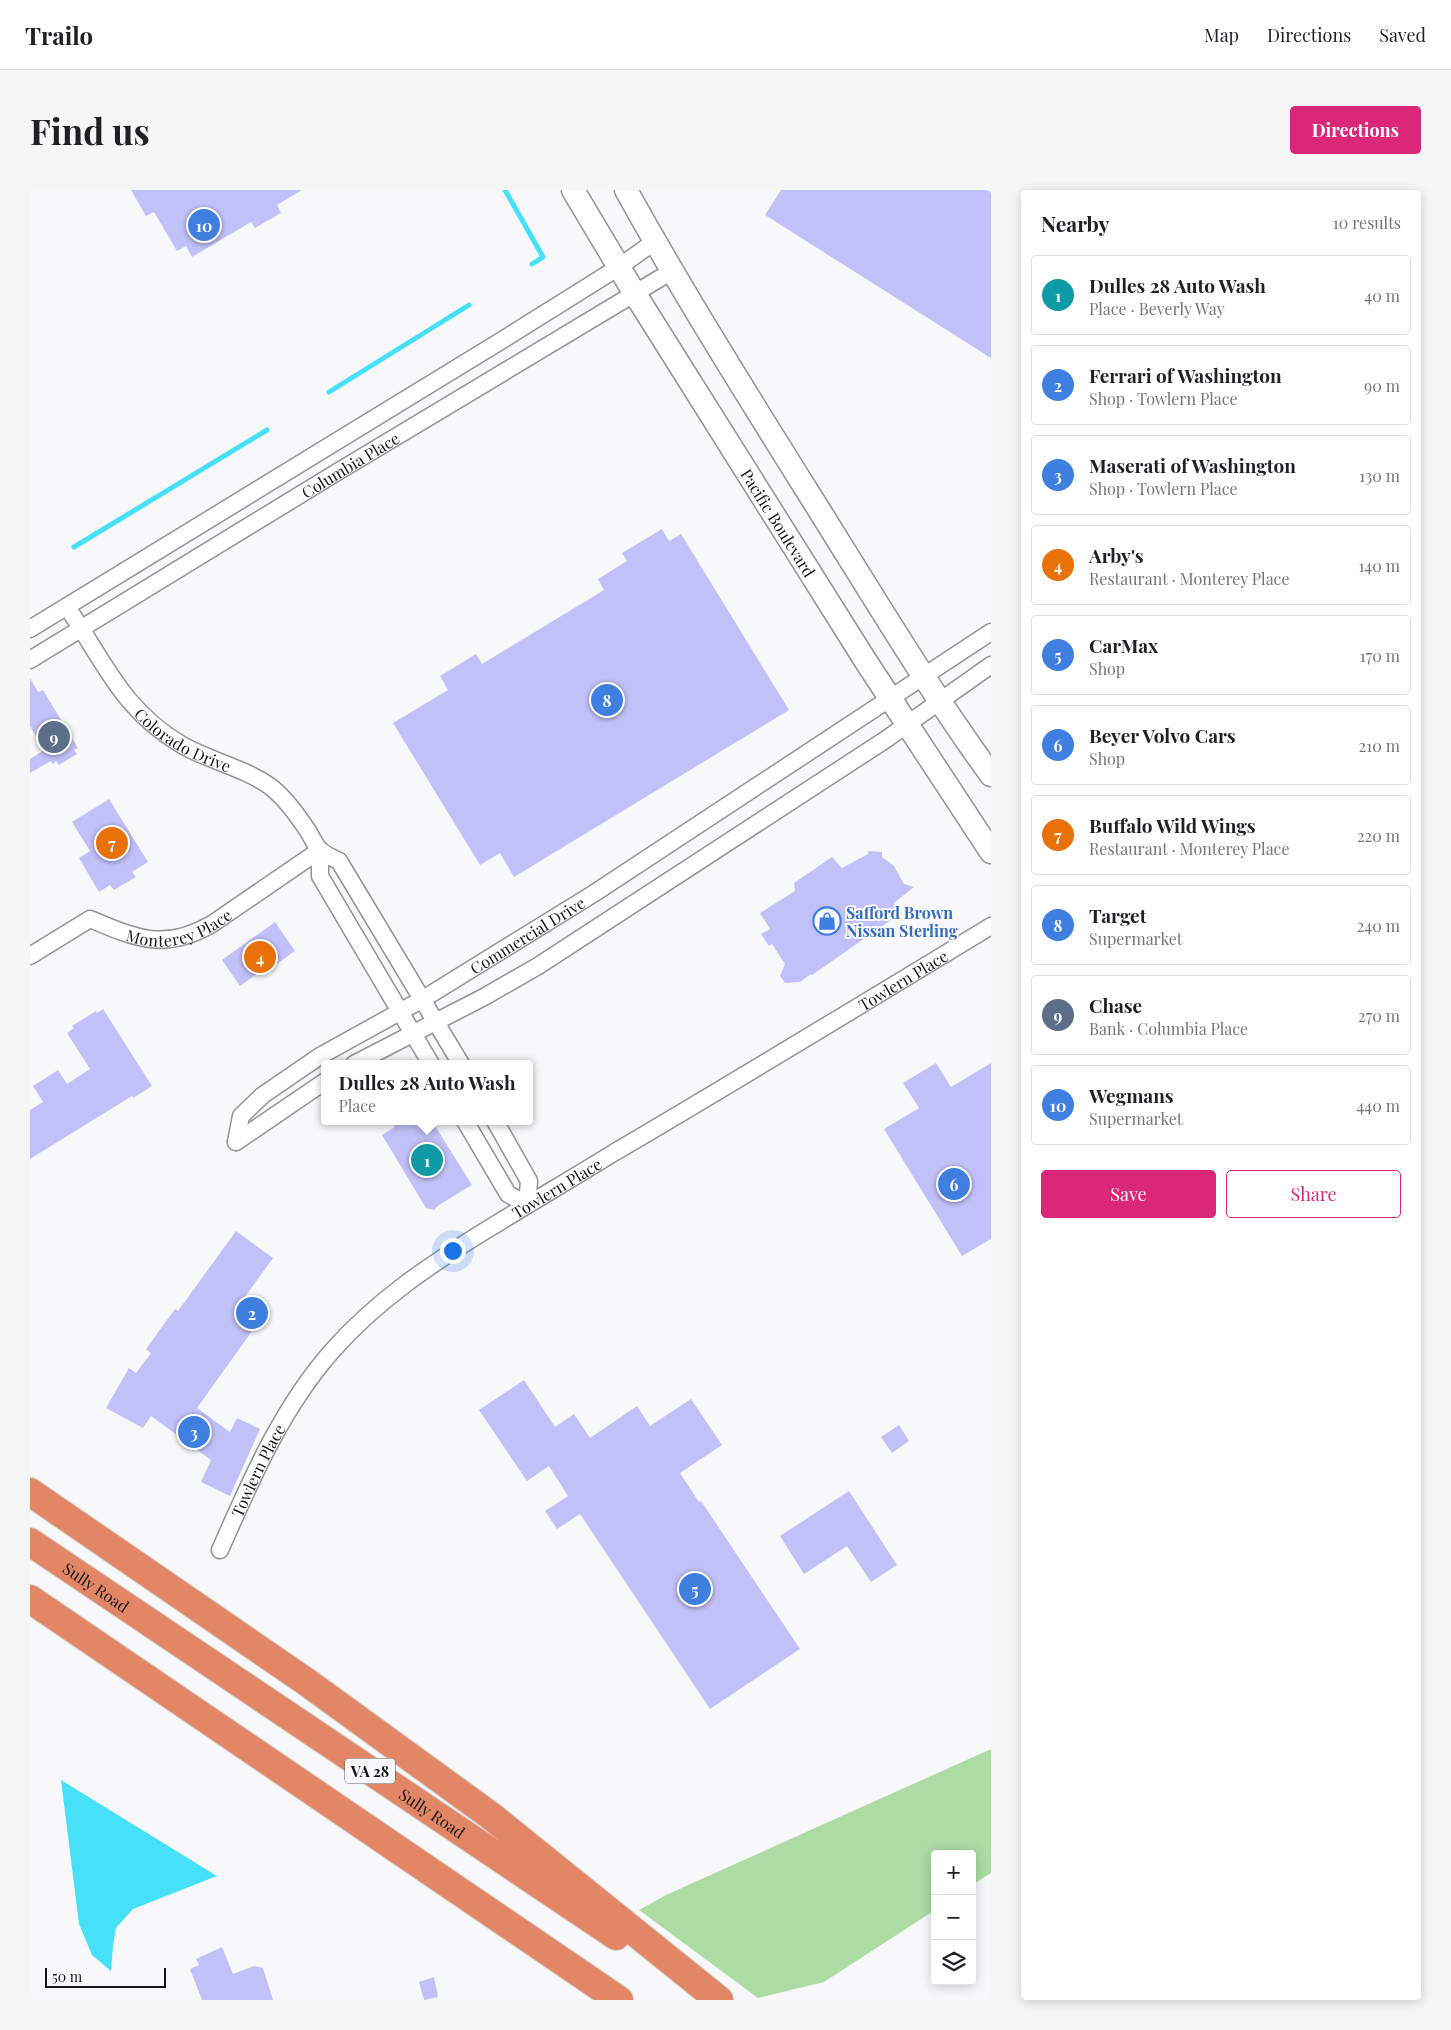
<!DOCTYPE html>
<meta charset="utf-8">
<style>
:root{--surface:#fff;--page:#f6f6f6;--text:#202124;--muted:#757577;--line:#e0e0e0;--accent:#db2777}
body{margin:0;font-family:"Playfair Display",serif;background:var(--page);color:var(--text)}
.controls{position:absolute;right:15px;bottom:15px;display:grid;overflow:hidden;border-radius:5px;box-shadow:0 2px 12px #0003}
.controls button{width:45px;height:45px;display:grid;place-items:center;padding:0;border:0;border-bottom:1px solid var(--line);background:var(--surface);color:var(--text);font:25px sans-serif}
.scale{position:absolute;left:15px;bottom:12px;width:121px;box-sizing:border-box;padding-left:5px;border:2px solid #131314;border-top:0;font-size:14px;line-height:18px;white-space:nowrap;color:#131314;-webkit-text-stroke:4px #f8f8fa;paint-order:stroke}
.you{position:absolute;left:422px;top:1060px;width:18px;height:18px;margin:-12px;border:4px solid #fff;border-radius:50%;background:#1a73e8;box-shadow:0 0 0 8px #1a73e833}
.badge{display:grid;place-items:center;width:32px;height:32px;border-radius:50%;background:var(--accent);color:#fff;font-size:16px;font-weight:700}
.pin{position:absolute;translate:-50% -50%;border:2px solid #fff;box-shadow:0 1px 5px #0006}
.popup{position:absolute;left:291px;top:870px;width:212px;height:65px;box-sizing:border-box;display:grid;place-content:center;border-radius:5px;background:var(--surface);filter:drop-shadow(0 1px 4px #0005);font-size:16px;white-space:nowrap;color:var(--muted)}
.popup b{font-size:19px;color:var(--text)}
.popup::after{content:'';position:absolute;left:50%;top:100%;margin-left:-10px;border:10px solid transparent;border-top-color:var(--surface)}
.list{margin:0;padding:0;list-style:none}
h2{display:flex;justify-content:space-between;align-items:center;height:65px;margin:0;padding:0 20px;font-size:21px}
h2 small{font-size:16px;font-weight:400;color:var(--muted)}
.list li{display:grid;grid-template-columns:32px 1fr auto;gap:15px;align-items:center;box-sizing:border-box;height:80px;margin:0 10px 10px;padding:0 10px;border:1px solid var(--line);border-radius:5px}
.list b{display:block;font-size:19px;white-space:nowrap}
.list p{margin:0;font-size:16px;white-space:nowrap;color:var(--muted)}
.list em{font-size:16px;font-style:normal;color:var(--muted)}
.actions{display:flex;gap:10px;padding:15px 20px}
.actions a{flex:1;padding:11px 0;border:1px solid var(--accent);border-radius:5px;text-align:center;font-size:18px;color:var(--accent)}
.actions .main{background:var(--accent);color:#fff}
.icon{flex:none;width:28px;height:28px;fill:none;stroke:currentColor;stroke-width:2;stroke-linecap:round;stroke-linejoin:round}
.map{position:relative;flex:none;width:961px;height:1810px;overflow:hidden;border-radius:5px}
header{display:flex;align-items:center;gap:30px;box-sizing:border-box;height:70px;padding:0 25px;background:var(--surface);border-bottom:1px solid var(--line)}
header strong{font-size:24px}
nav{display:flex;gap:28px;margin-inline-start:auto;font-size:18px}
.intro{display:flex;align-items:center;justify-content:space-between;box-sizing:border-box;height:120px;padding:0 30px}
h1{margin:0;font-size:35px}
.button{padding:12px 22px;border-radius:5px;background:var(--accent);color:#fff;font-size:18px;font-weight:700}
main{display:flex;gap:30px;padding:0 30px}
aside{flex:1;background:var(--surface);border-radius:5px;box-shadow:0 2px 12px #0003}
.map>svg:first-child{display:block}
.green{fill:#acdba4}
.water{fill:#46e0f9}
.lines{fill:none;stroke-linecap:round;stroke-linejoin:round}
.stream{stroke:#46e0f9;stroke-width:5}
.building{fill:#c1c0f8}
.street-casing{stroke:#939395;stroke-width:19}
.secondary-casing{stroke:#939395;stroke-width:25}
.highway-casing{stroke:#d5d5d5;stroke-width:30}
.street{stroke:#fff;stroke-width:16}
.secondary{stroke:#fff;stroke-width:22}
.highway{stroke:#e38666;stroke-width:28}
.labels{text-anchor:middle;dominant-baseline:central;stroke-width:4;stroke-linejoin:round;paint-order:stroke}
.shield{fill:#f8f8fa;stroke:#585859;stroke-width:1}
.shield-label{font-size:15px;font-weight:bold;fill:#131314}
.street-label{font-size:16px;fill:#131314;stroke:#f8f8fa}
.shop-label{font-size:16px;font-weight:bold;fill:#366cbe;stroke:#f8f8fa;text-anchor:start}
</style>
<header>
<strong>Trailo</strong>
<nav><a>Map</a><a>Directions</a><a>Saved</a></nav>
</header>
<div class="intro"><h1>Find us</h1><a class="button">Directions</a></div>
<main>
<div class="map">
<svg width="961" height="1810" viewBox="0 0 961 1810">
<rect width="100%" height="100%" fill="#f8f8fa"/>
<path class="green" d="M 961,1559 L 961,1683 L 942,1695 L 942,1664 L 905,1664 L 905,1720 L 794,1792 L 728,1808 L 609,1720 L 636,1705 Z"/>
<path class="water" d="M 31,1590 L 187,1686 L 103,1719 L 86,1738 L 83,1755 L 81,1781 L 62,1765 L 49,1734 Z"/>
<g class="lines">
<g class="stream">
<path d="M 475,0 L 513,67 L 502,74"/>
<path d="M 299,202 L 439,115"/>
<path d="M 44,357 L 237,240"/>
</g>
</g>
<g class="building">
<path d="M 101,0 L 272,0 L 247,15 L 251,23 L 225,38 L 221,32 L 162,67 L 156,56 L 147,61 L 124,22 L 116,26 Z"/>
<path d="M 751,0 L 961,0 L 961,168 L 735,25 Z"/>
<path d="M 632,339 L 639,351 L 651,344 L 759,520 L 484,687 L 470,663 L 450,675 L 363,533 L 418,500 L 410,486 L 446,464 L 452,474 L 574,400 L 568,389 L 597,371 L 592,363 Z"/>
<path d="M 0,488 L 8,502 L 13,500 L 48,558 L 44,560 L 47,564 L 29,575 L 26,571 L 23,574 L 21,571 L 0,583 L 0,569 L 14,560 L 0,536 Z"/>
<path d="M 79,609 L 118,672 L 102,682 L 106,687 L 84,700 L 80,695 L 69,702 L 49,668 L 60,661 L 42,632 Z"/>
<path d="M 838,661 L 852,662 L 852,667 L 864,676 L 874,694 L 884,697 L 864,713 L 871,723 L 782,785 L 781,784 L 770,792 L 755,793 L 750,786 L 755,774 L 742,754 L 739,756 L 731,744 L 740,739 L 730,723 L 765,701 L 764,693 L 802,667 L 812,678 L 838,664 Z"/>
<path d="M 245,732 L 265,761 L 244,776 L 242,773 L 210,796 L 192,770 Z"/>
<path d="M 73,819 L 122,896 L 103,908 L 102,906 L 0,969 L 0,920 L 13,912 L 3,896 L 28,880 L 37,894 L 60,879 L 37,843 L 44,838 L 42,836 L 66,821 L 67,823 Z"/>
<path d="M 906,873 L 921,897 L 961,873 L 961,1049 L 932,1066 L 854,939 L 889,918 L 873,893 Z"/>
<path d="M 361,931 L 402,931 L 442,995 L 409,1015 L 404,1020 L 396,1018 L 352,945 L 365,937 Z"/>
<path d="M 206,1041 L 243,1068 L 214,1108 L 235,1123 L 167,1218 L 200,1242 L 207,1228 L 230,1239 L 200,1306 L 171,1292 L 181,1270 L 121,1226 L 113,1238 L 76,1218 L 99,1178 L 106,1183 L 121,1163 L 116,1159 L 145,1119 L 148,1121 Z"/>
<path d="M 494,1190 L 525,1237 L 544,1224 L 560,1248 L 607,1216 L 620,1236 L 661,1209 L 692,1255 L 650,1283 L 669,1312 L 671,1311 L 770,1459 L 680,1519 L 550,1324 L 527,1339 L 515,1321 L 538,1306 L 519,1276 L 497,1291 L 449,1220 Z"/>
<path d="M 869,1235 L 879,1251 L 862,1263 L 851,1247 Z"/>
<path d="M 819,1301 L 867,1375 L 841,1392 L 817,1356 L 774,1384 L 750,1346 Z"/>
<path d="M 192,1757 L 203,1784 L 224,1776 L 233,1778 L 243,1810 L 172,1810 L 160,1779 L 169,1775 L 166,1769 Z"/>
<path d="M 404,1787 L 408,1807 L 394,1810 L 389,1792 Z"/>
</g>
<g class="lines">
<g class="street-casing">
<g id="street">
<path id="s1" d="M 37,417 C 74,471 92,520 152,555 C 180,571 215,578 241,597 C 256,609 267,625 278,641 C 281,646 285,655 290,660 C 295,665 303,668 309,671 L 431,874"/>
<path d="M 0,439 L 474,149 L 589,77 L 624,52"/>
<path id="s2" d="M 0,470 L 304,284 L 642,81"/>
<path d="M 290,660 L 290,686 L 401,874"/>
<path id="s3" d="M 0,766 L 60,729 C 107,749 135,761 182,734 L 290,660"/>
<path d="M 324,874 L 454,807 L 508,776 L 855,550 L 961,475"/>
<path d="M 435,931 L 478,1004 L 497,1015 L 499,991 L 465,931"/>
<path id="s4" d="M 206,952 L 211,926 L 233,905 L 290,866 L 393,809 L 563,704 L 961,442"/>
<path d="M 206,952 L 294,892"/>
<path id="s5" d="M 190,1360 C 221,1290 251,1219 302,1161 C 347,1110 401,1074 458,1039 C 500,1013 543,988 585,962 C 711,888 836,812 961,736"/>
</g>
</g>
<g class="secondary-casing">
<g id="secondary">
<path id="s6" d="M 543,0 L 605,104 L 835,470 L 961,662"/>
<path d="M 596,0 C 657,110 724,216 791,323 C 846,411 900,501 961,585"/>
</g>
</g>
<g class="highway-casing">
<g id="highway">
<path d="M 0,1302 L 278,1493 L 461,1626 L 689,1810"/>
<path id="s7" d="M 0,1352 L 586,1746"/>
<path d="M 0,1409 L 589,1810"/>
</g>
</g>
<use href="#street" class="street"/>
<use href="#secondary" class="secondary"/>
<use href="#highway" class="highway"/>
</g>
<defs>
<g id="shop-ring" transform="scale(1.4375)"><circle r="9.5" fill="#f8f8fa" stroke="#3f7fe0" stroke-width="1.5"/><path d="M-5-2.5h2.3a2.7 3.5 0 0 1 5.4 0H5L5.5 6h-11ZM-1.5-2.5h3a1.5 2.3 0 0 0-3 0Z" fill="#3f7fe0"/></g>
</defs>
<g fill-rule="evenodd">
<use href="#shop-ring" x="797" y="731"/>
</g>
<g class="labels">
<rect class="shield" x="315" y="1568.5" width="50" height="25" rx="4"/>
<g class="shield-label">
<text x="340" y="1581">VA 28</text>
</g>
<g class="street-label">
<text stroke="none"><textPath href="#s2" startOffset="375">Columbia Place</textPath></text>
<text stroke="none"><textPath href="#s6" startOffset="391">Pacific Boulevard</textPath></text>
<text stroke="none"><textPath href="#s1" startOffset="180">Colorado Drive</textPath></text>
<text stroke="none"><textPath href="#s3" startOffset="165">Monterey Place</textPath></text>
<text stroke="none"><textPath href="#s4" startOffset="366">Commercial Drive</textPath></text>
<text stroke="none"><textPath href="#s5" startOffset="912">Towlern Place</textPath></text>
<text stroke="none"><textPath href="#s5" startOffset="508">Towlern Place</textPath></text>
<text stroke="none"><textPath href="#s5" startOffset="88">Towlern Place</textPath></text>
<text stroke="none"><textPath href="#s7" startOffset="80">Sully Road</textPath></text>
<text stroke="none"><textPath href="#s7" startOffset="485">Sully Road</textPath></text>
</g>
<g class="shop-label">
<text x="816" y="722">Safford Brown<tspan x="816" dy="18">Nissan Sterling</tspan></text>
</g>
</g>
</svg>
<div class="controls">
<button>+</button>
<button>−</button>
<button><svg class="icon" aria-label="layers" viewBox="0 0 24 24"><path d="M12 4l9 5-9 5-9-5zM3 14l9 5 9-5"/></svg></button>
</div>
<div class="scale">50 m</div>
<div class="you"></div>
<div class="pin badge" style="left:397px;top:970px;background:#0f9aa8">1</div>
<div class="popup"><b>Dulles 28 Auto Wash</b>Place</div>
<div class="pin badge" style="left:222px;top:1123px;background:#3f7fe0">2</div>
<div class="pin badge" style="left:164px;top:1242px;background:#3f7fe0">3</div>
<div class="pin badge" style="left:230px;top:767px;background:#e8710a">4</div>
<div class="pin badge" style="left:665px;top:1399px;background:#3f7fe0">5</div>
<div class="pin badge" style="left:924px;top:994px;background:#3f7fe0">6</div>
<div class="pin badge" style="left:82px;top:653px;background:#e8710a">7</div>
<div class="pin badge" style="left:577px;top:510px;background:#3f7fe0">8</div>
<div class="pin badge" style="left:24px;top:547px;background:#5c6f8a">9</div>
<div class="pin badge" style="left:174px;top:35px;background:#3f7fe0">10</div>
</div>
<aside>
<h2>Nearby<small>10 results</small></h2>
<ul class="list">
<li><span class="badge" style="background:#0f9aa8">1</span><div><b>Dulles 28 Auto Wash</b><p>Place · Beverly Way</p></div><em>40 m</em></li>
<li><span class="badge" style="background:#3f7fe0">2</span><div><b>Ferrari of Washington</b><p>Shop · Towlern Place</p></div><em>90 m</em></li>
<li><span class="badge" style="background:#3f7fe0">3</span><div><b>Maserati of Washington</b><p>Shop · Towlern Place</p></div><em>130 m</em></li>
<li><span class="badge" style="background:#e8710a">4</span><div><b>Arby's</b><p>Restaurant · Monterey Place</p></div><em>140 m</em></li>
<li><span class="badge" style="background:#3f7fe0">5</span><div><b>CarMax</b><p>Shop</p></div><em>170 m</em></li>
<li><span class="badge" style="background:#3f7fe0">6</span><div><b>Beyer Volvo Cars</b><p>Shop</p></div><em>210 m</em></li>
<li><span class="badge" style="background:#e8710a">7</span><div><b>Buffalo Wild Wings</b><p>Restaurant · Monterey Place</p></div><em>220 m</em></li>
<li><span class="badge" style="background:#3f7fe0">8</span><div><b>Target</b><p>Supermarket</p></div><em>240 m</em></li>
<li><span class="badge" style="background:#5c6f8a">9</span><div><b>Chase</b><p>Bank · Columbia Place</p></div><em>270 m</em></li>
<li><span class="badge" style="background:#3f7fe0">10</span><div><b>Wegmans</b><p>Supermarket</p></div><em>440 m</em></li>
</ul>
<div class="actions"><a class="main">Save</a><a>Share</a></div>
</aside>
</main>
